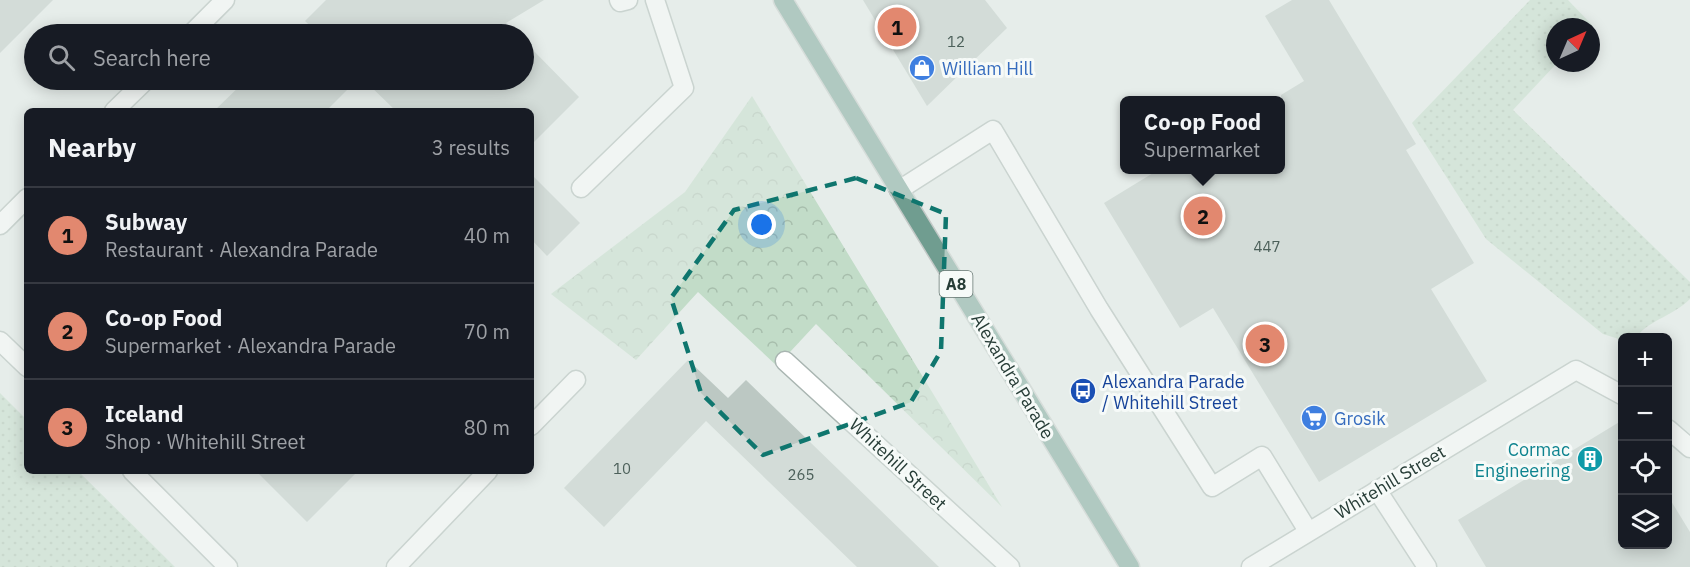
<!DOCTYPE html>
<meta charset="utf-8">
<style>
:root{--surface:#171b24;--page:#20242c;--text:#f1f3f6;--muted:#9ea1a6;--line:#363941;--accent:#e2886f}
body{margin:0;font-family:"IBM Plex Sans",sans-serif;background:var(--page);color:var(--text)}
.controls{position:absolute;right:18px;bottom:18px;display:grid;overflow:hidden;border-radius:9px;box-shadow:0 3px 15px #0003}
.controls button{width:54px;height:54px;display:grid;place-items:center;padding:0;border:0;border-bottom:2px solid var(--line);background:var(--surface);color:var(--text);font:30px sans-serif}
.compass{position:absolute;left:1546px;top:18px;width:54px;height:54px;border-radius:50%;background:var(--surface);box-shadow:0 3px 15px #0003;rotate:44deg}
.you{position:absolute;left:762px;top:225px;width:21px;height:21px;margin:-15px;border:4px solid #fff;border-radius:50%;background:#1a73e8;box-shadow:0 0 0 9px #1a73e833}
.badge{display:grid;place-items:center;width:39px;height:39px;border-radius:50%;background:var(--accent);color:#111;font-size:20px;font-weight:700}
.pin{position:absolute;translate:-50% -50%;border:3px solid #fff;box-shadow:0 2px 6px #0006}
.popup{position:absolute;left:1120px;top:96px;width:165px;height:78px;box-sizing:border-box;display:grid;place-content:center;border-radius:9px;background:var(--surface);filter:drop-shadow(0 2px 4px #0005);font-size:20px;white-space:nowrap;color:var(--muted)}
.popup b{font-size:22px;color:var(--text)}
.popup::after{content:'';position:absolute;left:50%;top:100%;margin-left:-12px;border:12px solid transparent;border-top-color:var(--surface)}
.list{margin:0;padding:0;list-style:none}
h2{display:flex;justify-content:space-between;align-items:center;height:78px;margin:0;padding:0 24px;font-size:26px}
h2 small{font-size:20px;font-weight:400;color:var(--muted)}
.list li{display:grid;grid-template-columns:39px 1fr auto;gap:18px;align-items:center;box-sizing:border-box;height:96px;padding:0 24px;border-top:2px solid var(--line)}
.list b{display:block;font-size:22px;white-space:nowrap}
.list p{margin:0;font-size:20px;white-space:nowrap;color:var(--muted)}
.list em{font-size:20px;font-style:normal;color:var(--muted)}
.icon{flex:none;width:33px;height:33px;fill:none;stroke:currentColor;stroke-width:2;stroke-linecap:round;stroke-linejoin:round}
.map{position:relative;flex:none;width:1690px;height:567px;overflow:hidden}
.search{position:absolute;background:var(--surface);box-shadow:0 3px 15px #0003;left:24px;top:24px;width:510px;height:66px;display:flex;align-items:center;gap:15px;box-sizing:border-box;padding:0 21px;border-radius:33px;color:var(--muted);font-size:22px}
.panel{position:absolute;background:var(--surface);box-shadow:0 3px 15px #0003;left:24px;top:108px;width:510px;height:366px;border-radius:9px}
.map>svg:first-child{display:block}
.grass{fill:url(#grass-dots)}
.forest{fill:url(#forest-crowns)}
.building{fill:#bcc8c3}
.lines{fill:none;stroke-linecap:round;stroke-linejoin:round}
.minor-casing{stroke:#a9b5b1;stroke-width:21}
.major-casing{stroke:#c3c9c7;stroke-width:21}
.minor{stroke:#fff;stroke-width:18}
.major{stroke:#709d90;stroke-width:18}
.marked{fill:none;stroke:#0f766e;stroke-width:4.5;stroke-dasharray:12 8;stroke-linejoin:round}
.labels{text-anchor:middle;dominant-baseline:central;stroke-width:6;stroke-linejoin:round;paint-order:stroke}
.number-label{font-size:15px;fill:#4c605a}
.shield{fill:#f6faf8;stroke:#657671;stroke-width:1.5}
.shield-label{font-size:16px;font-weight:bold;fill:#273d37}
.shop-label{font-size:18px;fill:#366cbe;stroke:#f6faf8;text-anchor:start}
.street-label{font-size:18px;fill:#273d37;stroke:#f6faf8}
.transit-label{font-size:18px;fill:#164399;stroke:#f6faf8;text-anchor:start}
.culture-label{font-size:18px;fill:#0d838f;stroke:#f6faf8;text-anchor:end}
</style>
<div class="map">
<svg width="1690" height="567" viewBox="0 0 1690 567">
<defs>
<pattern id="grass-dots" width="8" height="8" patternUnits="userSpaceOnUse" patternTransform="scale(1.5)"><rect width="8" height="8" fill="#c2dcc8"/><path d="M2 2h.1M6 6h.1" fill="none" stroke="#a7beac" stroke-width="1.8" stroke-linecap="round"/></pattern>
<pattern id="forest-crowns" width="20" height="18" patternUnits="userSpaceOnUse" patternTransform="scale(1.5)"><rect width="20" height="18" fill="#c2dcc8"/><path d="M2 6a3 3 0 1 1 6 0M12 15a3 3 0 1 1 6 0" fill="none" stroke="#a7beac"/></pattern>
</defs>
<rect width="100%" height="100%" fill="#e6edea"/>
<g class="grass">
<path d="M 1530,0 L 1568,0 L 1593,26 L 1555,27 L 1555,63 L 1557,63 L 1513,110 L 1690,282 L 1690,299 C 1673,316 1651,319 1636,337 L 1622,338 L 1622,340 L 1603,334 L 1486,239 L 1412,123 Z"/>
<path d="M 0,393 L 27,420 L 27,471 L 78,471 L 175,567 L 0,567 Z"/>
</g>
<path class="forest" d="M 752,96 L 1002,507 L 816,324 L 777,366 L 698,292 L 636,360 L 551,294 L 685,192 Z"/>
<g class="building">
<path d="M 0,0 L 53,0 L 0,53 Z"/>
<path d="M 326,0 L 544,0 L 506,23 L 517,34 L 319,34 L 305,21 Z"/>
<path d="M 863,0 L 985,0 L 1007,28 L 927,106 Z"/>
<path d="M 1292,0 L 1329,0 L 1416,144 L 1406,150 L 1474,263 L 1431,289 L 1487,381 L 1319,482 L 1213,308 L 1180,328 L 1104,203 L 1158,170 L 1281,170 L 1281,95 L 1304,81 L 1265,16 Z"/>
<path d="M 524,41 L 579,97 L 531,145 L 531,111 L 396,111 L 364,80 L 524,80 Z"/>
<path d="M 246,80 L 357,80 L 326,111 L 214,111 Z"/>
<path d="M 531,174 L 580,223 L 547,256 L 531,239 Z"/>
<path d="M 688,360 L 728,398 L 746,380 L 939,567 L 857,567 L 706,421 L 604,527 L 564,488 Z"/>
<path d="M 1621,421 L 1623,544 L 1668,544 L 1668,496 L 1690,532 L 1690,567 L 1486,567 L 1458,520 Z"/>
<path d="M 256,471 L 358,471 L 307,522 Z"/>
</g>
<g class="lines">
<g class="minor-casing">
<g id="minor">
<path d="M 619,0 L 620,2 L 628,0"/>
<path d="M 191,34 L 225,0"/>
<path d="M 114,111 L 146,80"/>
<path d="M 581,188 L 684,88 L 655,0"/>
<path d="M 899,190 L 993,130 L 1099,309 L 1212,487 L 1262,456 L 1308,531"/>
<path d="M 0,225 L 27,198"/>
<path d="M 0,341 L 27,367"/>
<path d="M 785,361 L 1010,567"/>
<path d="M 531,426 L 576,380"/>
<path d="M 1668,429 L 1690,448"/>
<path d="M 132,471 L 228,567"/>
<path d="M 1377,490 L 1427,567"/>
<path d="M 396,567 L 488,471"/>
<path d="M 1251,567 L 1576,370 L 1622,395"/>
</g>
</g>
<g class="major-casing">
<path id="major" d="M 783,0 L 1130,567"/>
</g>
<use href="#minor" class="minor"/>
<use href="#major" class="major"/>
</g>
<path d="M0 0H1690V567H0ZM 856,178 L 946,214 L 941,351 L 911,402 L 763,455 L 701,393 L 671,298 L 734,210 Z" fill="#e6edea" fill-opacity=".55" fill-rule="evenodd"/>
<path class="marked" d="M 856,178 L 946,214 L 941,351 L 911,402 L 763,455 L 701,393 L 671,298 L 734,210 Z"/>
<defs>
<g id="shop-disc" transform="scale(1.35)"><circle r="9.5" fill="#3f7fe0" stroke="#f6faf8"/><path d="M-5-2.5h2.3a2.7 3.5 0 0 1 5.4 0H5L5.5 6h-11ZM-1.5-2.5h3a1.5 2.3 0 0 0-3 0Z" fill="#fff"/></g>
<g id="bus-disc" transform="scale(1.35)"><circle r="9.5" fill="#1a4fb4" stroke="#f6faf8"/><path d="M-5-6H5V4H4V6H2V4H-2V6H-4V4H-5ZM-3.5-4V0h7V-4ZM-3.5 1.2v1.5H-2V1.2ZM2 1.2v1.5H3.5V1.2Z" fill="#fff"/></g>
<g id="supermarket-disc" transform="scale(1.35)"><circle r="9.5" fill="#3f7fe0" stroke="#f6faf8"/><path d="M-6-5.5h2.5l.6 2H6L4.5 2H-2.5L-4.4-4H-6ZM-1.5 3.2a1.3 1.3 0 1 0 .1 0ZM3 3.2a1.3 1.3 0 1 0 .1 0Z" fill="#fff"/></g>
<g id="building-disc" transform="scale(1.35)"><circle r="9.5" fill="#0f9aa8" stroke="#f6faf8"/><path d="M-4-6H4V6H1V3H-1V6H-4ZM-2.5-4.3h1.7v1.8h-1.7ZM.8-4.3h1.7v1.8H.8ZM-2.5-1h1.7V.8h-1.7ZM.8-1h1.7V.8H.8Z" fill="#fff"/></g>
</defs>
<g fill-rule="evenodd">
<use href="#shop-disc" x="922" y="68"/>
<use href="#bus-disc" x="1083" y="391"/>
<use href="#supermarket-disc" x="1314" y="418"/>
<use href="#building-disc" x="1590" y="459"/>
</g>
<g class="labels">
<g class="number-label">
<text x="956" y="41">12</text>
<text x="1267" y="246">447</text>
<text x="622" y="468">10</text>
<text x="801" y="474">265</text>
</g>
<rect class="shield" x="939.5" y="271" width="33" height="26" rx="4.5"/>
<g class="shield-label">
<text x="956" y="284">A8</text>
</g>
<g class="shop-label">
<text x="942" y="68">William Hill</text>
<text x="1334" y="418">Grosik</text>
</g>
<g class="street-label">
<text transform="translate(1013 376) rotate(59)">Alexandra Parade</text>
<text transform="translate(898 464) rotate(43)">Whitehill Street</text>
<text transform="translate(1390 482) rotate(-31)">Whitehill Street</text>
</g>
<g class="transit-label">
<text x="1102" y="381">Alexandra Parade<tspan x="1102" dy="21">/ Whitehill Street</tspan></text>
</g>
<g class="culture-label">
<text x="1570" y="449">Cormac<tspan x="1570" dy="21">Engineering</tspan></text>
</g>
</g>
</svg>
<div class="controls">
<button>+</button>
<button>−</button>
<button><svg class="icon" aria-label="locate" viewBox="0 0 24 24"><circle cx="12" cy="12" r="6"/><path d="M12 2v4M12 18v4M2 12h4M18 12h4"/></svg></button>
<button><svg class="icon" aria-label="layers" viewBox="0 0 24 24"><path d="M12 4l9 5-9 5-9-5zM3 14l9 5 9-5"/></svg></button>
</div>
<svg class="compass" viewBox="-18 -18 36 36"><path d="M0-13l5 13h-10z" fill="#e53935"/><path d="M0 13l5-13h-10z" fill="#9ea1a6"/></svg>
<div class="you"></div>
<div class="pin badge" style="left:897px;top:27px">1</div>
<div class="pin badge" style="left:1203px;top:216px">2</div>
<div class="popup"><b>Co-op Food</b>Supermarket</div>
<div class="pin badge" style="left:1265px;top:344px">3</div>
<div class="search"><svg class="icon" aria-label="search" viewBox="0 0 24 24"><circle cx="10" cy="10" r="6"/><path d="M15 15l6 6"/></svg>Search here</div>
<section class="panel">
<h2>Nearby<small>3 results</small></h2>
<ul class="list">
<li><span class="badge">1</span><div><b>Subway</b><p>Restaurant · Alexandra Parade</p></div><em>40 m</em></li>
<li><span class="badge">2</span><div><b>Co-op Food</b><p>Supermarket · Alexandra Parade</p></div><em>70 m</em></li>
<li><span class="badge">3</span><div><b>Iceland</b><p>Shop · Whitehill Street</p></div><em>80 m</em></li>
</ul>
</section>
</div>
